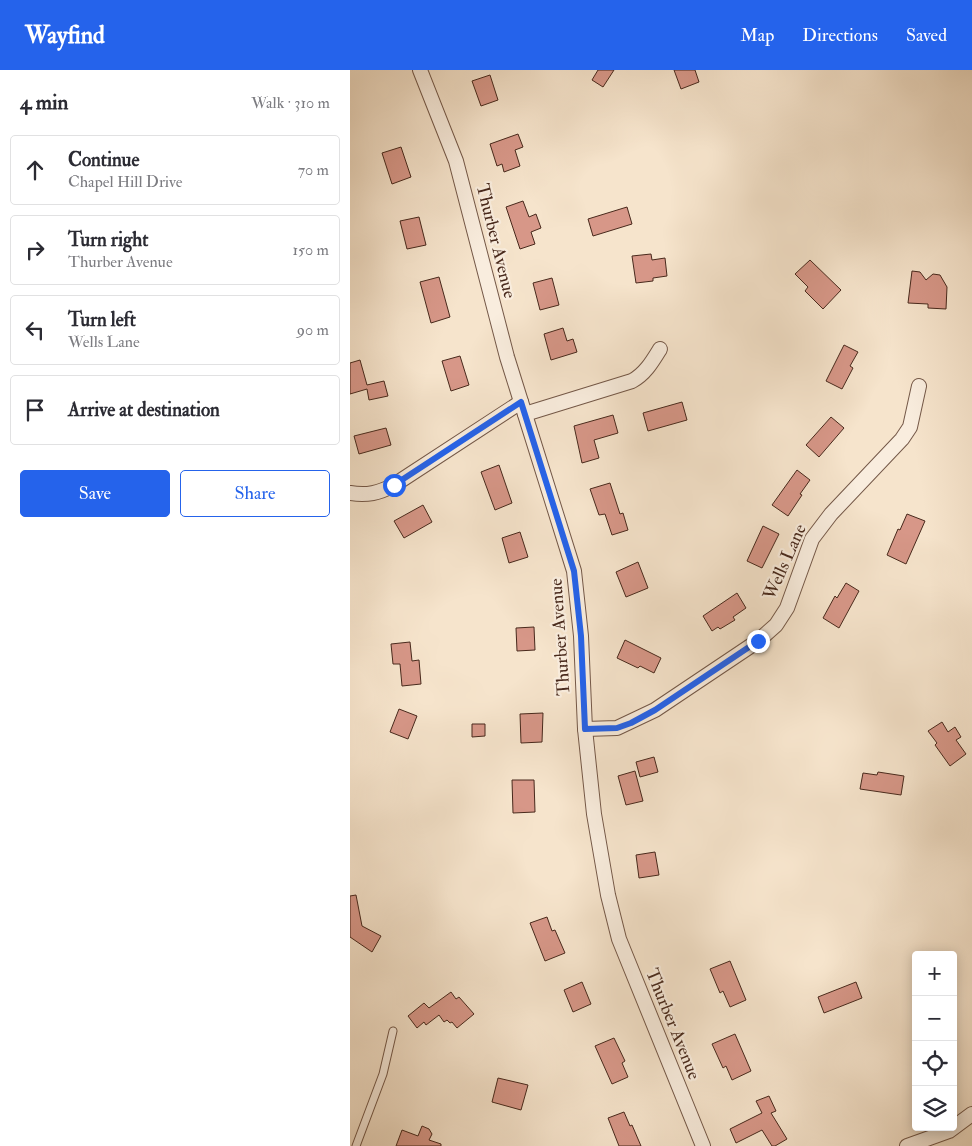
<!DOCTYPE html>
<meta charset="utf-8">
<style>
:root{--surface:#fff;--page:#f2f2f3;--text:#2b2b33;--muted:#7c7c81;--line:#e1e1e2;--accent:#2563eb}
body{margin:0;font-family:"IM FELL Double Pica",serif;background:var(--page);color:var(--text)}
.controls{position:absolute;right:15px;bottom:15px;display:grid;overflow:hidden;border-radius:5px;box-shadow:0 2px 12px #0003}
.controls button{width:45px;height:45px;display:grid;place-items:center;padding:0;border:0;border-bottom:1px solid var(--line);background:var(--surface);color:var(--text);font:25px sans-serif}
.stop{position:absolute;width:15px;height:15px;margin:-11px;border:4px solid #2563eb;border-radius:50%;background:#fff}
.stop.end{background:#2563eb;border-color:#fff;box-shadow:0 1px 5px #0008}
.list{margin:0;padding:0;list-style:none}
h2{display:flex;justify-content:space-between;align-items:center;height:65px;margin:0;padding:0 20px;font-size:21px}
h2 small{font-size:16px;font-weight:400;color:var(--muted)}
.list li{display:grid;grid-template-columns:32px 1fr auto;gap:15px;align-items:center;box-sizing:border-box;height:70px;margin:0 10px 10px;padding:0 10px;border:1px solid var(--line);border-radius:5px}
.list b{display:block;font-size:19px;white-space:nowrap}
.list p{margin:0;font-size:16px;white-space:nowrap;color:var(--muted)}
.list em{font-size:16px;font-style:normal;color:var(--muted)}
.actions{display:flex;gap:10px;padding:15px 20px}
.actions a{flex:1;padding:11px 0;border:1px solid var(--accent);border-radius:5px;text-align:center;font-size:18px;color:var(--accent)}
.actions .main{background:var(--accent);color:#fff}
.icon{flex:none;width:28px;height:28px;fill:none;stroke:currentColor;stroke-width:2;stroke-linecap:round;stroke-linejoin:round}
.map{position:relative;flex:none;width:622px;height:1076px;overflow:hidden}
header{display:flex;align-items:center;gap:30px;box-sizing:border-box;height:70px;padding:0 25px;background:var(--accent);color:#fff}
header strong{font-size:24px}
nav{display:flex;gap:28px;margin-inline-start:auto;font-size:18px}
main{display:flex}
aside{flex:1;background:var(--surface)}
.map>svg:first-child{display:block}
.building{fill:#d79788;stroke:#48291c}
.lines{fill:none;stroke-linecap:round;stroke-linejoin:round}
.lane-casing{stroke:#745848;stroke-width:9}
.street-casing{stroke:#745848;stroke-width:16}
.lane{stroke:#f9edde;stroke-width:7}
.street{stroke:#f9edde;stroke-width:14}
.route{stroke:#2563eb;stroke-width:6}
.labels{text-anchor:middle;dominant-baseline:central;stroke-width:4.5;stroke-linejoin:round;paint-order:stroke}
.street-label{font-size:18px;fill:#48291c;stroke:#f9edde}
</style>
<header>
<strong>Wayfind</strong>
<nav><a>Map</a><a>Directions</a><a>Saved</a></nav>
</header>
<main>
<aside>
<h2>4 min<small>Walk · 310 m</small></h2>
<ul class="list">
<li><svg class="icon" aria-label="ahead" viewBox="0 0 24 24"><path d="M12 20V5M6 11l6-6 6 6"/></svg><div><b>Continue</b><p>Chapel Hill Drive</p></div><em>70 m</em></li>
<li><svg class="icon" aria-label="right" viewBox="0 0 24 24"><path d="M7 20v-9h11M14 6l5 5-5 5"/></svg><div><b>Turn right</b><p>Thurber Avenue</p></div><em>150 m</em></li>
<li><svg class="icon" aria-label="left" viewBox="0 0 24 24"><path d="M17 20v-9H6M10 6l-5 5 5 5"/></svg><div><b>Turn left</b><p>Wells Lane</p></div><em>90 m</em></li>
<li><svg class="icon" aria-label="arrive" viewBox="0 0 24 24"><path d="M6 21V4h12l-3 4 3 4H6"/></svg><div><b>Arrive at destination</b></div></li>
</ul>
<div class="actions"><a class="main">Save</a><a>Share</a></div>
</aside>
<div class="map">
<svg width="622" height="1076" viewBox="0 0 622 1076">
<rect width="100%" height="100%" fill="#f6e4cc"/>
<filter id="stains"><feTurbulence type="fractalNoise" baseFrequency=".004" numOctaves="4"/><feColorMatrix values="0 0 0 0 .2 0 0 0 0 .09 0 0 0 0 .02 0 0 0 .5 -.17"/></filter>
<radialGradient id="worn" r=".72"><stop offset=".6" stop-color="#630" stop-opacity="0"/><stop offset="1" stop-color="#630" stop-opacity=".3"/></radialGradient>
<g class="building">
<path d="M 248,0 L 264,0 L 253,17 L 242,10 Z"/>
<path d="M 324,0 L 345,0 L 349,12 L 331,19 Z"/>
<path d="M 140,5 L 148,30 L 131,36 L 122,11 Z"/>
<path d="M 168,64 L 173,77 L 165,80 L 170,96 L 154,102 L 152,94 L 147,96 L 140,74 Z"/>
<path d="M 51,77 L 61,107 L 42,114 L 32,83 Z"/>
<path d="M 173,131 L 179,147 L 186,144 L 191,158 L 181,162 L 185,174 L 170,179 L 156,137 Z"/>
<path d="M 277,137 L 282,154 L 243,166 L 238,149 Z"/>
<path d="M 69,147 L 76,175 L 57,179 L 50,151 Z"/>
<path d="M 301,184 L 302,190 L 315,188 L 317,206 L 303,208 L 303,211 L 286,213 L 282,186 Z"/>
<path d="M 460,190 L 491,220 L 473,239 L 455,221 L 458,217 L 445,204 Z"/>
<path d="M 562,201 L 570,202 L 576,210 L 583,204 L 590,205 L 597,217 L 596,239 L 578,238 L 578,234 L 558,233 Z"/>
<path d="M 89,207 L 100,247 L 81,253 L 70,212 Z"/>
<path d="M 202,208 L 209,235 L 190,240 L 183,213 Z"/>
<path d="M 213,258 L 217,271 L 223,269 L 227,282 L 201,290 L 194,264 Z"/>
<path d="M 494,275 L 508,282 L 500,296 L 503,298 L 492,319 L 476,311 Z"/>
<path d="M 110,286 L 119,315 L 101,321 L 92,291 Z"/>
<path d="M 10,290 L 17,315 L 34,311 L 38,326 L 19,330 L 17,319 L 0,324 L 0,293 Z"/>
<path d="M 332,332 L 337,350 L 298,361 L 293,343 Z"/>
<path d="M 263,345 L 268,363 L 244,370 L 249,388 L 232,393 L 224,356 Z"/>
<path d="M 481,347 L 494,358 L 469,387 L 456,375 Z"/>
<path d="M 36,358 L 41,375 L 9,384 L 4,366 Z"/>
<path d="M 149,395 L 162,433 L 145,440 L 131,402 Z"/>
<path d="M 447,400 L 460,410 L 450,424 L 452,425 L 438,446 L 422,435 Z"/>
<path d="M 260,413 L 270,444 L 273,443 L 278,460 L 262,465 L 255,444 L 249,445 L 240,419 Z"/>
<path d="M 73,435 L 82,452 L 54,468 L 44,451 Z"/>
<path d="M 557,444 L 575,451 L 556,494 L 537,485 L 548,459 L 550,460 Z"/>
<path d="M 413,456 L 429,464 L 412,498 L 397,491 Z"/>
<path d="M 170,462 L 178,487 L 159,493 L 152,468 Z"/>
<path d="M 288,492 L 298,518 L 276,527 L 266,502 Z"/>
<path d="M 496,513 L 509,521 L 489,558 L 473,548 L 485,526 L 487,528 Z"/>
<path d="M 387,523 L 396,538 L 383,547 L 385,550 L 370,559 L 368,557 L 362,561 L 353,546 Z"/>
<path d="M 184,557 L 185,580 L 167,581 L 166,558 Z"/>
<path d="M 275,570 L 311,588 L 304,603 L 290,596 L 288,598 L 267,588 Z"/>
<path d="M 60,572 L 62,591 L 69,590 L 71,614 L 52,616 L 50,594 L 43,594 L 41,574 Z"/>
<path d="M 49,639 L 67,646 L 58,669 L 40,662 Z"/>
<path d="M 193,643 L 192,672 L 171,673 L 170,644 Z"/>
<path d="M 592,652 L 598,662 L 605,657 L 611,667 L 606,670 L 616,684 L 600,696 L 585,675 L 587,673 L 578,661 Z"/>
<path d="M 122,654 L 135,654 L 135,666 L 122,667 Z"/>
<path d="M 304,687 L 308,702 L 290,707 L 286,692 Z"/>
<path d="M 285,701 L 293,731 L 276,735 L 268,706 Z"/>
<path d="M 528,702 L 554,706 L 551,725 L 510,719 L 513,703 L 527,705 Z"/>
<path d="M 162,710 L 184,710 L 185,742 L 163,743 Z"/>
<path d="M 305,782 L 309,805 L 289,808 L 286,785 Z"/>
<path d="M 6,825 L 12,856 L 31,866 L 22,882 L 0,867 L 0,826 Z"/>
<path d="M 197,847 L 202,861 L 205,860 L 215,883 L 195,891 L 180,853 Z"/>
<path d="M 380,891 L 396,930 L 380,937 L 373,921 L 370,923 L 360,899 Z"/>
<path d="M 232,912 L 241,934 L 223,942 L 214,920 Z"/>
<path d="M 506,912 L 512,928 L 474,943 L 468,927 Z"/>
<path d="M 101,922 L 106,929 L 109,927 L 124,944 L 107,958 L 102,952 L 100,953 L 97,950 L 94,952 L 89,945 L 76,955 L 74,952 L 67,958 L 58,946 L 74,933 L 79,938 Z"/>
<path d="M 385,964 L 401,1001 L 382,1010 L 376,996 L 373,998 L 362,974 Z"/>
<path d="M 264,968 L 275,991 L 272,993 L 278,1007 L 262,1014 L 245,976 Z"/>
<path d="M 148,1008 L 178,1015 L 171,1040 L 142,1032 Z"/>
<path d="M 419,1026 L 426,1041 L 421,1043 L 437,1069 L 425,1076 L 422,1076 L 412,1060 L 386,1073 L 380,1059 L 412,1043 L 406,1031 Z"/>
<path d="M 274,1042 L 280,1056 L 282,1055 L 291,1076 L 269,1076 L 258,1048 Z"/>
<path d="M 72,1056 L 79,1059 L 82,1064 L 79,1070 L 91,1074 L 91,1076 L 46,1076 L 52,1060 L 68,1066 Z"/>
</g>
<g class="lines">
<g class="lane-casing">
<path id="lane" d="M 6,1076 L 33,1004 L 43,961"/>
</g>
<g class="street-casing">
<g id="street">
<path d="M 70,0 L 106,91 L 157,287 L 224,501 L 231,566 L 235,659 L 244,744 L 258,825 L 269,869 L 353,1076"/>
<path d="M 175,344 L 282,311 C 295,304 302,292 310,279"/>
<path d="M 0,423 C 17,426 29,423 44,415 L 171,332"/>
<path d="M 235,659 L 267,658 L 305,640 L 408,571 L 426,555 L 437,538 L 462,469 L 481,444 L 552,369 L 560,357 L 569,316"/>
<path d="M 557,1076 L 599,1061 L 622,1044"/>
</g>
</g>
<use href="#lane" class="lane"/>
<use href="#street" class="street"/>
</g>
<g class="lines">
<path class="route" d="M 44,415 L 171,332 L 224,501 L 231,566 L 235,659 L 267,658 L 281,653 L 305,640 L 408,571"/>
</g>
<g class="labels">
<g class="street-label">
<text transform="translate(146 171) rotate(76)">Thurber Avenue</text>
<text transform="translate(435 492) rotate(-66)">Wells Lane</text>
<text transform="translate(210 567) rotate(-94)">Thurber Avenue</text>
<text transform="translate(323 954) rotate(68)">Thurber Avenue</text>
</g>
</g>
<rect width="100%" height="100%" filter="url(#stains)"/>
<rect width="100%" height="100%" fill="url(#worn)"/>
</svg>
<div class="controls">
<button>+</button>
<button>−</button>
<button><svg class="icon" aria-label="locate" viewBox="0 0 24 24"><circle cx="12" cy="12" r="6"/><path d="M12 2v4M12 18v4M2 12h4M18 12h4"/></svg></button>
<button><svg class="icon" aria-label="layers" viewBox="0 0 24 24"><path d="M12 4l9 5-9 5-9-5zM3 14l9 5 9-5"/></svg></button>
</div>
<div class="stop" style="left:44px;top:415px"></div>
<div class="stop end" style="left:408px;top:571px"></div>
</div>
</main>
